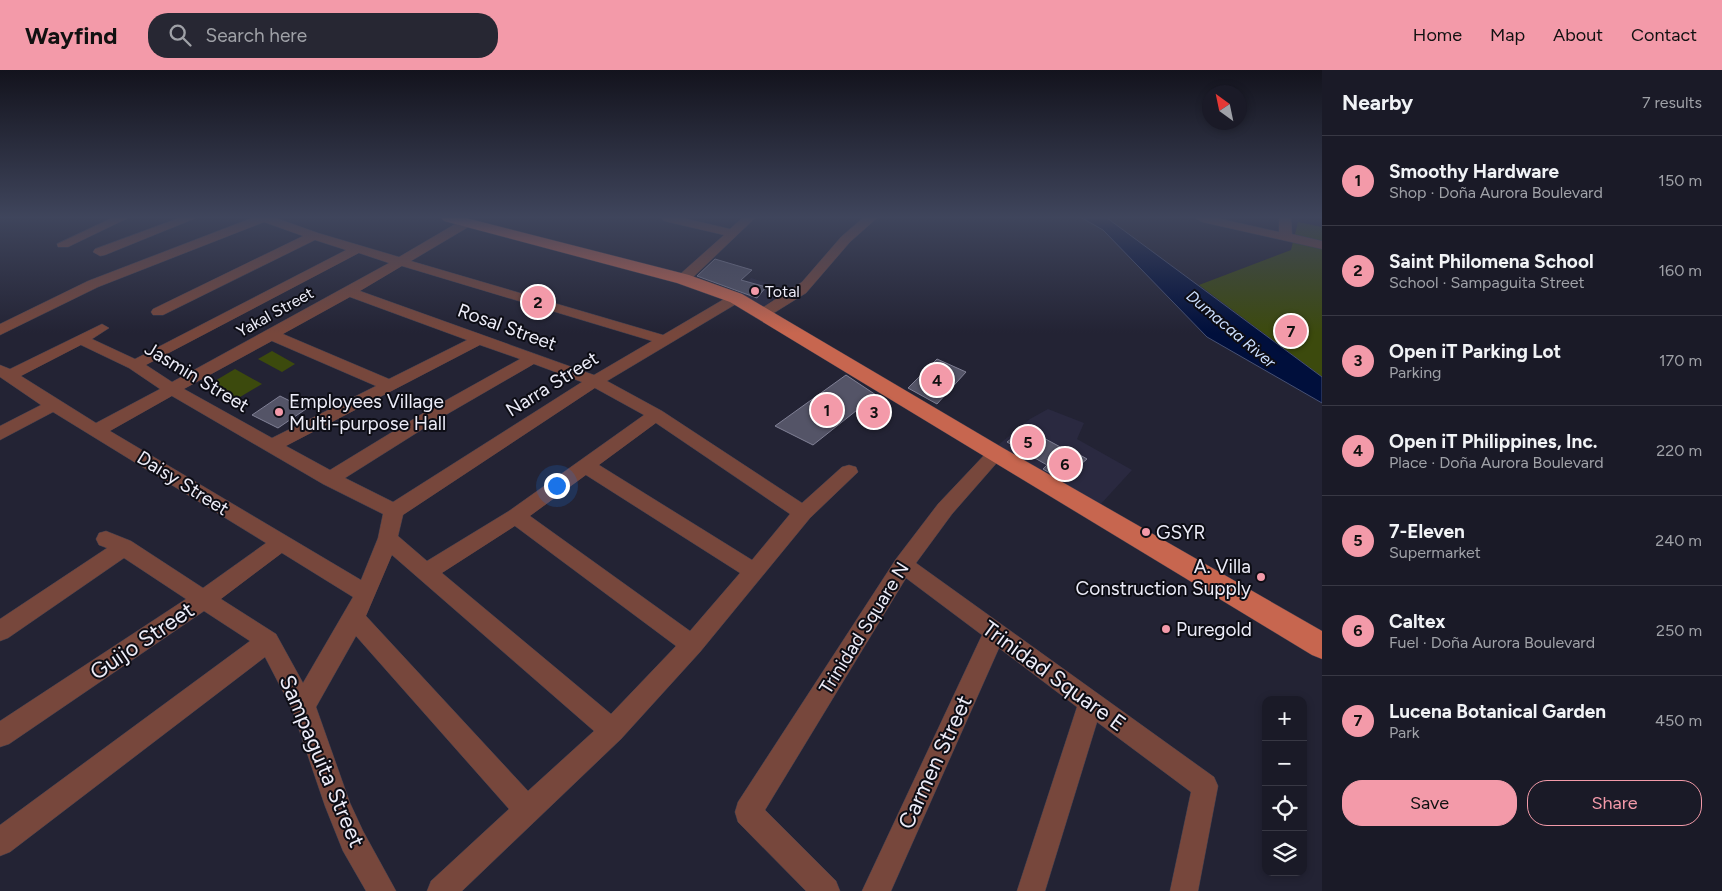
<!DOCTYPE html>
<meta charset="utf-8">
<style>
:root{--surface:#1a1a27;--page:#272733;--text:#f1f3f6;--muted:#9fa1a7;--line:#383844;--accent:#f39aa9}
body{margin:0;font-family:Figtree,sans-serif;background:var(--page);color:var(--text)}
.controls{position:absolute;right:15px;bottom:15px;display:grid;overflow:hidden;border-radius:10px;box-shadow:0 2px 8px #0003}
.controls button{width:45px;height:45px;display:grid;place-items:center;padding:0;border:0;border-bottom:1px solid var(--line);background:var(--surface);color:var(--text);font:25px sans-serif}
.compass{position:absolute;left:1202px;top:15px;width:45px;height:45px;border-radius:50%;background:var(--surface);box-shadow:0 2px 8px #0003;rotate:327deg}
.you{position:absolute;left:556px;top:415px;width:18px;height:18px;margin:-12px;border:4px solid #fff;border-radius:50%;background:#1a73e8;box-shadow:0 0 0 8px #1a73e833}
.badge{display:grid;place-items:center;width:32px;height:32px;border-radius:50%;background:var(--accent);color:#111;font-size:16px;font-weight:700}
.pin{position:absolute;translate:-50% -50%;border:2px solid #fff;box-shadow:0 1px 5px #0006}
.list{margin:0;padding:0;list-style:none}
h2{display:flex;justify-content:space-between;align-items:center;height:65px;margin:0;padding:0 20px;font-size:21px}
h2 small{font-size:16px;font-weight:400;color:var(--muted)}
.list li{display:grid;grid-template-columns:32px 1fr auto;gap:15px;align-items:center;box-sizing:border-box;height:90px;padding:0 20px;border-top:1px solid var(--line)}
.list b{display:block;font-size:19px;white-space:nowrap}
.list p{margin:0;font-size:16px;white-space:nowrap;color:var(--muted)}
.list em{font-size:16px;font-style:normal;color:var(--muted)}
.actions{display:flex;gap:10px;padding:15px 20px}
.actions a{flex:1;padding:11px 0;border:1px solid var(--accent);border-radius:20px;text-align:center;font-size:18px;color:var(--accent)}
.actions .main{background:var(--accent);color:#111}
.icon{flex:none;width:28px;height:28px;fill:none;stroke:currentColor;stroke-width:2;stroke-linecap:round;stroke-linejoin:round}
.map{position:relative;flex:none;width:1322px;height:821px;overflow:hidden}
header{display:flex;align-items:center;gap:30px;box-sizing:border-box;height:70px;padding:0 25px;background:var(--accent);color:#111}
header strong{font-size:24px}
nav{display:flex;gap:28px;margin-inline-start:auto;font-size:18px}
.search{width:350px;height:45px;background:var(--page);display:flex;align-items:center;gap:12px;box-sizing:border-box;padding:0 18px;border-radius:20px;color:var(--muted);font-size:19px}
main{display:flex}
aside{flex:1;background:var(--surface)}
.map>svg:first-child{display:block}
.built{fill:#2a2940}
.green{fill:#3c4a0d}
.water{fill:#000f3c;stroke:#475174}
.building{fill:#545467;stroke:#818196}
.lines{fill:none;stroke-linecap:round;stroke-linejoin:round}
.minor-casing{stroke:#3f3f4f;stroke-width:1}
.major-casing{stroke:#3f3f4f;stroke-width:1}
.minor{fill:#77473c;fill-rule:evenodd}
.major{fill:#c7664f;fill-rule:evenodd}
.poi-dot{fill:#f39aa9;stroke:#0d0d15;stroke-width:2}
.labels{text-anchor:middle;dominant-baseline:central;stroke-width:4;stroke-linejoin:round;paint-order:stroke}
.far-poi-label{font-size:16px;fill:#ececf8;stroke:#0d0d15;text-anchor:start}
.far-street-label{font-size:16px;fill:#ececf8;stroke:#0d0d15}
.far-water-label{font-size:16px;font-style:italic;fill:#ccdfff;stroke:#0d0d15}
.street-label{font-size:19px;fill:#ececf8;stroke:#0d0d15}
.poi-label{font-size:19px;fill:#ececf8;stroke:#0d0d15;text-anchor:start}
.near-street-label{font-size:22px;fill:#ececf8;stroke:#0d0d15}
</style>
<header>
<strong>Wayfind</strong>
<div class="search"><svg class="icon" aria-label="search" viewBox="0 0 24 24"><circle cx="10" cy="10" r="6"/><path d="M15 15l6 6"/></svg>Search here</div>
<nav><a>Home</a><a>Map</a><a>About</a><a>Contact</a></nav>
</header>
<main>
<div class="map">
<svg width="1322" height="821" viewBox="0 0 1322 821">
<rect width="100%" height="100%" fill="#232334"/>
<g class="built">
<path d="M 751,208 L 783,218 L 765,237 L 737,223 Z"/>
<path d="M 1048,339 L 1084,353 L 1077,369 L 1132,400 L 1099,436 L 997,376 L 1030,349 Z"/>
</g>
<g class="green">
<path d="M 1298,152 L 1322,157 L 1322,307 L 1199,215 L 1291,180 Z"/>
<path d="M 272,281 L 295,294 L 282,302 L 258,289 Z"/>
<path d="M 235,299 L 262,314 L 235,330 L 208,315 Z"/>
</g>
<path class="water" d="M 1082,148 L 1107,148 L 1322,307 L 1322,333 L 1207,267 L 1103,160 Z"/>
<g class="building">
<path d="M 715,189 L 752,200 L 741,210 L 766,217 L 757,228 L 697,206 Z"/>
<path d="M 937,289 L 966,302 L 937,334 L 908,318 Z"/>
<path d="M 846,305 L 876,325 L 813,375 L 775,356 Z"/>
<path d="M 280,326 L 306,339 L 278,358 L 252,345 Z"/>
<path d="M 1025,358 L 1066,380 L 1068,378 L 1087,389 L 1062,410 L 1043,399 L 1047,395 L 1007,372 Z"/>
</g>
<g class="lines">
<g class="minor-casing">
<g id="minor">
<path d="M 112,148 L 128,148 L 68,177 L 58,177 L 57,174 Z"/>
<path d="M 179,148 L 196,148 L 105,185 L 100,186 L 93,182 L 95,179 Z"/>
<path d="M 252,148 L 276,148 L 318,163 L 399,187 L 462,150 L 470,150 L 472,153 L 470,156 L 411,191 L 663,265 L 731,225 L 741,225 L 743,228 L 741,231 L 607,311 L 662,341 L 802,433 L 842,397 L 849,395 L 856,397 L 858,402 L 810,448 L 700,582 L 621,669 L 462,821 L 427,821 L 431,811 L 509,739 L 356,566 L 316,637 L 350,733 L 363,761 L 396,821 L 366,821 L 343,781 L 325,736 L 292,639 L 265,587 L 10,782 L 0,786 L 0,755 L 250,571 L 204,541 L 9,674 L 0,677 L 0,651 L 186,529 L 124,488 L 8,568 L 0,571 L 0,549 L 107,478 L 99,475 L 96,469 L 99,463 L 106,461 L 131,471 L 203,518 L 266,473 L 53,342 L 0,370 L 0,356 L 41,335 L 0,307 L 0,295 L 10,299 L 102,254 L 109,258 L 92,269 L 135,289 L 346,180 L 315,170 L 163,245 L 153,245 L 151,242 L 153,239 L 303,166 L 264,152 L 98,217 L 0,265 L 0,254 L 88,211 ZM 359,183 L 389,193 L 172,312 L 146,295 ZM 402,196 L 652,271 L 594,305 L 360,221 ZM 350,227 L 467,270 L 389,309 L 283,264 ZM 272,271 L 376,316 L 272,368 L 184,319 ZM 81,275 L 129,298 L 160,319 L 96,353 L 21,306 ZM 480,275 L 520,289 L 425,342 L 330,400 L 286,376 ZM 534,294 L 582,312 L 393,432 L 345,408 L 437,350 ZM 595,318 L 644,345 L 509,441 L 427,491 L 398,466 L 403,445 ZM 172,326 L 323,414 L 383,444 L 378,468 L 361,510 L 110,361 ZM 656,353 L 790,444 L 752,490 L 599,395 ZM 586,405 L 740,503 L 690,561 L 530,446 ZM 515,456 L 676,576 L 611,644 L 442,503 ZM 282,483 L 353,527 L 303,613 L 276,564 L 221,529 ZM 392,485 L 594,661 L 528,721 L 366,546 Z"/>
<path d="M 662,148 L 683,148 L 730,159 L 742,148 L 755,148 L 688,212 L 678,212 L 676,209 L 678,206 L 724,165 L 664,151 Z"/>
<path d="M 863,148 L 877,148 L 850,172 L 806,223 L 769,246 L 759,246 L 757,243 L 759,240 L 802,212 L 841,167 Z"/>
<path d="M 1196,148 L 1217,148 L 1279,162 L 1279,148 L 1291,148 L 1292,164 L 1322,171 L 1322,179 L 1202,152 Z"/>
<path d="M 995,378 L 1001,380 L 1004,384 L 1001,388 L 952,444 L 916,493 L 1214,707 L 1218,716 L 1198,821 L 1170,821 L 1191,722 L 1097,652 L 1045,821 L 1017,821 L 1077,637 L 999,578 L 891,821 L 862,821 L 982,565 L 906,508 L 765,740 L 836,811 L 840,821 L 806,821 L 738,752 L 735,742 L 738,732 L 896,489 L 938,434 L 989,380 Z"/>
</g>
</g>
<g class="major-casing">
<path id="major" d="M 441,148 L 466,148 L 689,205 L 742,224 L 1003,378 L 1322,561 L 1322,589 L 1312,585 L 730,232 L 677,213 L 444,151 Z"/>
</g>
<use href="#minor" class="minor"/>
<use href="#major" class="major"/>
</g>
<linearGradient id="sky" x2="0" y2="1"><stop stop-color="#13131d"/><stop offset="0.56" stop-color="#3f455c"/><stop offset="1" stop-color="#3f455c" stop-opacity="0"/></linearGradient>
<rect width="1322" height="263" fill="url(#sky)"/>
<g class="poi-dot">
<circle cx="755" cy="221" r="5"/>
<circle cx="279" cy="342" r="5"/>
<circle cx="1146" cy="462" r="5"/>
<circle cx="1261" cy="507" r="5"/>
<circle cx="1166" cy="559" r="5"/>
</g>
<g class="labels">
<g class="far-poi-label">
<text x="765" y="221">Total</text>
</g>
<g class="far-street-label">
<text transform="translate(275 242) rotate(-29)">Yakal Street</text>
</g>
<g class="far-water-label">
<text transform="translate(1231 259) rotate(40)">Dumacaa River</text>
</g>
<g class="street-label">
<text transform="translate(507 257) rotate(20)">Rosal Street</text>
<text transform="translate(197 307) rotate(31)">Jasmin Street</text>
<text transform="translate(552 314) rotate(-32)">Narra Street</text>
<text transform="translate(183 413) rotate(32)">Daisy Street</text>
<text transform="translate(864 558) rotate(-58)">Trinidad Square N</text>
</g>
<g class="poi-label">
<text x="289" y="331">Employees Village<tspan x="289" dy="22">Multi-purpose Hall</tspan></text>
<text x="1156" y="462">GSYR</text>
<text x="1251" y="496" text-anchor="end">A. Villa<tspan x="1251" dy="22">Construction Supply</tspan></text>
<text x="1176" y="559">Puregold</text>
</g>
<g class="near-street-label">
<text transform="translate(142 571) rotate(-34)">Guijo Street</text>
<text transform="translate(1054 606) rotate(36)">Trinidad Square E</text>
<text transform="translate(322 691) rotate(67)">Sampaguita Street</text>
<text transform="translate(935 692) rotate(-65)">Carmen Street</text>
</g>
</g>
</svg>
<div class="controls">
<button>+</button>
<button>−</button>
<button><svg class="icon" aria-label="locate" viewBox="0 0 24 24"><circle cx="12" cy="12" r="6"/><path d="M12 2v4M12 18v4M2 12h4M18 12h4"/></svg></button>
<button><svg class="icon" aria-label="layers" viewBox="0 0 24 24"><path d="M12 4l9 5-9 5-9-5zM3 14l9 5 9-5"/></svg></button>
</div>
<svg class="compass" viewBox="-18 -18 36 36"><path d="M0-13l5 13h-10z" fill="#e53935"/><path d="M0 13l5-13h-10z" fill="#9fa1a7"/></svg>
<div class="you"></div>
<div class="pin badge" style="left:827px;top:340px">1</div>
<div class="pin badge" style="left:538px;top:232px">2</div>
<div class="pin badge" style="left:874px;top:342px">3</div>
<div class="pin badge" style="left:937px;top:310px">4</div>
<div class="pin badge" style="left:1028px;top:372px">5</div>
<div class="pin badge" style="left:1065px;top:394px">6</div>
<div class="pin badge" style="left:1291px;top:261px">7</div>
</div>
<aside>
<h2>Nearby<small>7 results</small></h2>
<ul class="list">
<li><span class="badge">1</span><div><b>Smoothy Hardware</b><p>Shop · Doña Aurora Boulevard</p></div><em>150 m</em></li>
<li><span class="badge">2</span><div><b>Saint Philomena School</b><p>School · Sampaguita Street</p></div><em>160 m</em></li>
<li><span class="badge">3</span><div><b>Open iT Parking Lot</b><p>Parking</p></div><em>170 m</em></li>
<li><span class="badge">4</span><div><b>Open iT Philippines, Inc.</b><p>Place · Doña Aurora Boulevard</p></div><em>220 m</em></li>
<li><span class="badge">5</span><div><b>7-Eleven</b><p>Supermarket</p></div><em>240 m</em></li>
<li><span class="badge">6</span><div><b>Caltex</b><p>Fuel · Doña Aurora Boulevard</p></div><em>250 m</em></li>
<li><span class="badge">7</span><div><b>Lucena Botanical Garden</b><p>Park</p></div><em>450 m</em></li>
</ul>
<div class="actions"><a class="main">Save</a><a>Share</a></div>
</aside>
</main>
